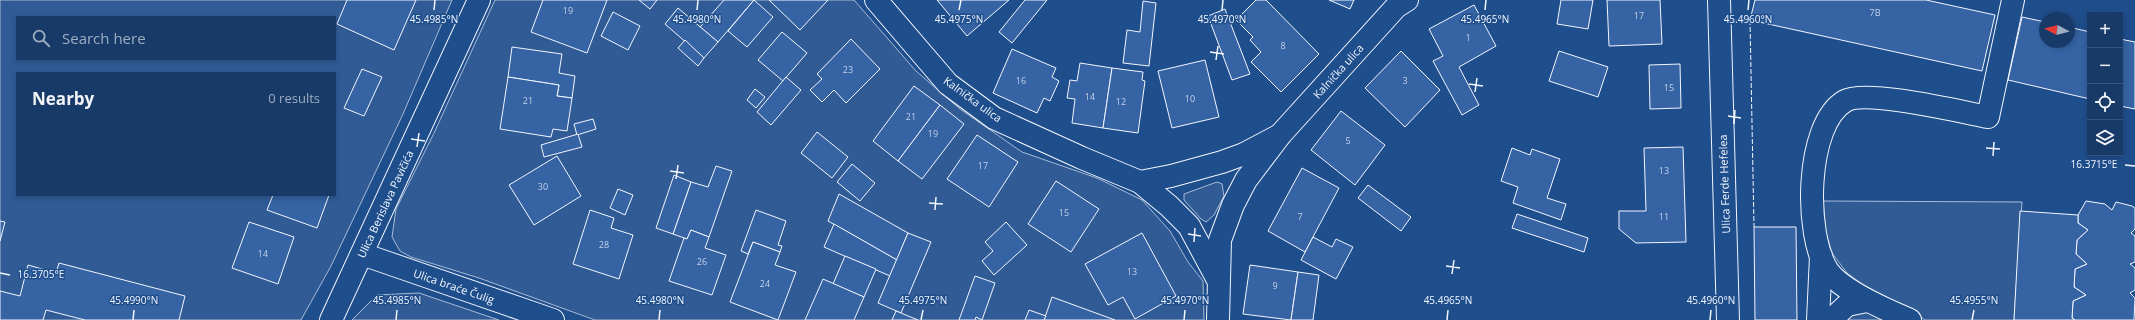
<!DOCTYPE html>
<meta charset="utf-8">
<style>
:root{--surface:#173a69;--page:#244571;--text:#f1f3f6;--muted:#9eadc0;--line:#36547d}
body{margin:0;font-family:"Open Sans",sans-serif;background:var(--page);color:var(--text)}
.controls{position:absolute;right:12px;top:12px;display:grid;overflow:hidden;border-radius:0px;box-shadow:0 2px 6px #0003}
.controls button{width:36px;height:36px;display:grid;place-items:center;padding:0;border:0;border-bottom:1px solid var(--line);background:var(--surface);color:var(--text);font:20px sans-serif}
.compass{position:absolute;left:2039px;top:12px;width:36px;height:36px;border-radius:50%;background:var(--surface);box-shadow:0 2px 6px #0003;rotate:277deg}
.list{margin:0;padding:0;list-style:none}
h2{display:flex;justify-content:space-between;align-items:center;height:52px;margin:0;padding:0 16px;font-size:17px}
h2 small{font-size:13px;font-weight:400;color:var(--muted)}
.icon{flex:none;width:22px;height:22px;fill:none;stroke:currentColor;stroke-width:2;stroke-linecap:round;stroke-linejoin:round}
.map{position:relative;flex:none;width:2135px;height:320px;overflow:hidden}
.search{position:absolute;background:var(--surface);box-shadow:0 2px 6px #0003;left:16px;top:16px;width:320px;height:44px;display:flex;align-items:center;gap:10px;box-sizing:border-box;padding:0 14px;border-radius:0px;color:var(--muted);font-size:15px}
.panel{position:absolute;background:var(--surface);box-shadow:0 2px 6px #0003;left:16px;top:72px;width:320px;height:124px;border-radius:0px}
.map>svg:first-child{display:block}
.built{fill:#305b95;stroke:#a8bbd7;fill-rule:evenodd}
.building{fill:#3563a3;stroke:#f2f6ff}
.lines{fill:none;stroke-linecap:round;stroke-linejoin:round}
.minor-casing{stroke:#f2f6ff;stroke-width:24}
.major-casing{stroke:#f2f6ff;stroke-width:24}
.minor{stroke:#1f4e8c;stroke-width:22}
.major{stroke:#1f4e8c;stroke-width:22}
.fence{stroke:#f2f6ff;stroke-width:1;stroke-dasharray:5 2;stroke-linecap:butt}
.ticks{fill:none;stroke:#f2f6ff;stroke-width:1.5}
.labels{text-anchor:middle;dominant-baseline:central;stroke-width:3;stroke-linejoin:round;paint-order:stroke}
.number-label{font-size:9px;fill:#c3d1e8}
.street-label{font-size:11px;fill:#f2f6ff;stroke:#1f4e8c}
.ticks-label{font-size:10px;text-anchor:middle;fill:#f2f6ff;stroke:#1f4e8c;stroke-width:3;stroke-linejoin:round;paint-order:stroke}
</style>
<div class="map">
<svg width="2135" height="320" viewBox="0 0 2135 320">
<rect width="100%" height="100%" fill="#1f4e8c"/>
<g class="built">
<path d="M 0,0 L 452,0 L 403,114 L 331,266 L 301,320 L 0,320 ZM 17,17 L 335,17 L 335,59 L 17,59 ZM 17,73 L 335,73 L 335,195 L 17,195 Z"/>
<path d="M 495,0 L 854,0 L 916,71 L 960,109 L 1022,152 L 1097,178 L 1142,200 L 1170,231 L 1188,262 L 1203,281 L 1204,320 L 595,320 L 479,278 L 411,257 L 400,251 L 392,237 L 396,209 L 434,133 Z"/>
<path d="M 1217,182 L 1222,184 L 1224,196 L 1214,215 L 1206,222 L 1201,219 L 1184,200 L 1184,194 Z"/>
<path d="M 1823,201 L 2022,202 L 2014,320 L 1925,320 L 1912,311 L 1862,284 L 1847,273 L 1832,253 L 1826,232 Z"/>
<path d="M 419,293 L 493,318 L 499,320 L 352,320 L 377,295 Z"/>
<path d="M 1855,307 L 1900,320 L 1836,320 Z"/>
</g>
<g class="building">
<path d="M 347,0 L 416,0 L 394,50 L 337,24 Z"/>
<path d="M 543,0 L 607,0 L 587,53 L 531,32 Z"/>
<path d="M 639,0 L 657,0 L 650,9 Z"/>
<path d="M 724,0 L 754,0 L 718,42 L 700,27 Z"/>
<path d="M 754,0 L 773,17 L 747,47 L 728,31 Z"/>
<path d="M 769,0 L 828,0 L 800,30 Z"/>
<path d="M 937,0 L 1009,0 L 967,36 Z"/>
<path d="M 1025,0 L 1047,0 L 1012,43 L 999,32 Z"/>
<path d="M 1256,0 L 1266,0 L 1319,54 L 1281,92 L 1251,62 L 1261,52 L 1250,40 L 1253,37 L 1236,20 Z"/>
<path d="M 1329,0 L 1354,0 L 1350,9 Z"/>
<path d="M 1561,0 L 1593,0 L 1588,29 L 1557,24 Z"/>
<path d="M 1607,0 L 1660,0 L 1662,44 L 1609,46 Z"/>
<path d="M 1755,0 L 1926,0 L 1995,15 L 1982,71 L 1750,20 Z"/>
<path d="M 1143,1 L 1156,3 L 1149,66 L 1123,63 L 1127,30 L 1140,32 Z"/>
<path d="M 1474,5 L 1496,46 L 1459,67 L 1479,105 L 1462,115 L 1433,61 L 1443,56 L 1429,29 Z"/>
<path d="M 678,8 L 718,42 L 704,58 L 665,24 Z"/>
<path d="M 1225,9 L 1250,74 L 1232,80 L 1208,16 Z"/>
<path d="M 613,12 L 640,26 L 628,50 L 601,36 Z"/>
<path d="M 2022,17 L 2045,22 L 2045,42 L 2069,42 L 2069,27 L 2090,32 L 2090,99 L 2008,80 Z"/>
<path d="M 782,32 L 807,53 L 783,81 L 758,60 Z"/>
<path d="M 851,39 L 880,69 L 846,103 L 834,90 L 822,102 L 810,90 L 822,79 L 817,74 Z"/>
<path d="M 2120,39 L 2135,42 L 2135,109 L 2120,106 Z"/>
<path d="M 685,40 L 704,58 L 698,66 L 678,48 Z"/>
<path d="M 512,47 L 562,54 L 559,73 L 575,76 L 572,98 L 557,96 L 559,85 L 508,77 Z"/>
<path d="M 1012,49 L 1056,68 L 1052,77 L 1059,81 L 1050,101 L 1044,98 L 1037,113 L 993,93 Z"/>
<path d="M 1401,51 L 1440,90 L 1405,127 L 1365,88 Z"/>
<path d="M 1559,51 L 1608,67 L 1598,97 L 1549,81 Z"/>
<path d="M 1205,60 L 1219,117 L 1172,128 L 1158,71 Z"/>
<path d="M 1080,63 L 1112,68 L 1103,128 L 1072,123 L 1075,99 L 1067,98 L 1070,80 L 1077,81 Z"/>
<path d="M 1680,64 L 1681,108 L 1650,109 L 1649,65 Z"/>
<path d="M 1112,68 L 1143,72 L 1142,80 L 1145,81 L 1138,133 L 1103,128 Z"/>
<path d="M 362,69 L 382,77 L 364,116 L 344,108 Z"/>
<path d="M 508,77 L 559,85 L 557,96 L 572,98 L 567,131 L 553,129 L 551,137 L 500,129 Z"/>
<path d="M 786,77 L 801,90 L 771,125 L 757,112 Z"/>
<path d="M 914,86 L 940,105 L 898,161 L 873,141 Z"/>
<path d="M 755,89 L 765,97 L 756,108 L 747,100 Z"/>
<path d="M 940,105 L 964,124 L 922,179 L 898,161 Z"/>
<path d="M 1341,111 L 1385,145 L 1355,185 L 1311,150 Z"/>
<path d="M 593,119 L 596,129 L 577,135 L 574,124 Z"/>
<path d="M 817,132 L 848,157 L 832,178 L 801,153 Z"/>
<path d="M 578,134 L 582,147 L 544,157 L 541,145 Z"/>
<path d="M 977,135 L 1018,162 L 989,207 L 947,179 Z"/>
<path d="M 1683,147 L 1686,242 L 1636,243 L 1619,229 L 1619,211 L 1646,211 L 1644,148 Z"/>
<path d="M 1512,148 L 1530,155 L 1532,149 L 1560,159 L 1547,198 L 1566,204 L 1561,220 L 1513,203 L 1518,187 L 1501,181 Z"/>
<path d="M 557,156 L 581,196 L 534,225 L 509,185 Z"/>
<path d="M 852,164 L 875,183 L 860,201 L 837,182 Z"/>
<path d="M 716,166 L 732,171 L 709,237 L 691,230 L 687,239 L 673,234 L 691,182 L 708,187 Z"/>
<path d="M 1302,168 L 1339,188 L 1305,252 L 1268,231 Z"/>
<path d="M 674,175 L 691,182 L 673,234 L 656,228 Z"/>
<path d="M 1056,181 L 1099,209 L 1071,252 L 1028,224 Z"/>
<path d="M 1368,185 L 1411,217 L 1401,231 L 1358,198 Z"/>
<path d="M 618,189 L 633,195 L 625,215 L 610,208 Z"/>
<path d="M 839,194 L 908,233 L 897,260 L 828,221 Z"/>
<path d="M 273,195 L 329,195 L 317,228 L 267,210 Z"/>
<path d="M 2086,201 L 2105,204 L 2112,210 L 2116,202 L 2132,206 L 2135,208 L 2135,229 L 2131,233 L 2135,236 L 2135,262 L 2130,264 L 2135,268 L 2135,290 L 2130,293 L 2135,298 L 2134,320 L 2075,320 L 2072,318 L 2073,301 L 2086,295 L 2074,287 L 2075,269 L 2087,264 L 2076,254 L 2077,240 L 2088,230 L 2078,223 L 2078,215 Z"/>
<path d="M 590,210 L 614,218 L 611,228 L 633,235 L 619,279 L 573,264 Z"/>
<path d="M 756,210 L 786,221 L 778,245 L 782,246 L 780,252 L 753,242 L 748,254 L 741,251 Z"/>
<path d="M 2020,211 L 2078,215 L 2078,223 L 2088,230 L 2077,240 L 2076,254 L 2087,264 L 2075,269 L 2074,287 L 2086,295 L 2073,301 L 2072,318 L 2075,320 L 2014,320 Z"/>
<path d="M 1517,214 L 1588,238 L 1584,252 L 1512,228 Z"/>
<path d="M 0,221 L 5,222 L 0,241 Z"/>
<path d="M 249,222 L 294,237 L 278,284 L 232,268 Z"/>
<path d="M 1006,222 L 1027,245 L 994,275 L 982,261 L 993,251 L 985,242 Z"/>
<path d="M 834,224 L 897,260 L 890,276 L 824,247 Z"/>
<path d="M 1754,227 L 1796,227 L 1797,320 L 1755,320 Z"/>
<path d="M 691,230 L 709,237 L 705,248 L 726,255 L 712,295 L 669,281 L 684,238 L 687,239 Z"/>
<path d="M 908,233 L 931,242 L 901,313 L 878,303 Z"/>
<path d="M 1142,233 L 1176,296 L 1135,319 L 1123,297 L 1108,305 L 1085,264 Z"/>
<path d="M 1313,237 L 1332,247 L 1336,239 L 1353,247 L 1336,279 L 1301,260 Z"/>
<path d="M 753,242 L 780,252 L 775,265 L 796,272 L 778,320 L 730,302 Z"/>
<path d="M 845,256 L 876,269 L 864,297 L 833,284 Z"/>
<path d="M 59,263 L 185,296 L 179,320 L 85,320 L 46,310 L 43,320 L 0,320 L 0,291 L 20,296 L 28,265 L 56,273 Z"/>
<path d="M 1250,265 L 1298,272 L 1291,320 L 1243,314 Z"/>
<path d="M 1298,272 L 1319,275 L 1313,320 L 1291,320 Z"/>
<path d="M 975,276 L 995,283 L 982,320 L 976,317 L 975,320 L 959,320 Z"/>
<path d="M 823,279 L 864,297 L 854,320 L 805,320 Z"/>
<path d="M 1052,297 L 1115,320 L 1044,320 Z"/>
<path d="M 1029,310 L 1046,316 L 1044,320 L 1025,320 Z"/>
<path d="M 896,311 L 901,313 L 918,320 L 892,320 Z"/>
</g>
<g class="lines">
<g class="minor-casing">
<g id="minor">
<path d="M 876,0 L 948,84 L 994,118 L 1082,158 L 1140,182 L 1171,176 L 1222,162 L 1244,154 L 1280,135"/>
<path d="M 1140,182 L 1169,206 L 1189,226 L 1218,280"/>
<path d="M 362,254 L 553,320"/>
<path d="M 331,320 L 479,0"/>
<path d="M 1218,320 L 1220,240 L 1233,205 L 1246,180 L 1280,135 L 1396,7 L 1407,0"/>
<path d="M 1818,320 L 1821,256"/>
<path d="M 1831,320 L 1847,305 L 1867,301"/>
<path d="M 1910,320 C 1887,310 1842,291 1828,271 C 1804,236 1805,124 1845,101 C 1865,89 1962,112 1988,117 L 2013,0"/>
</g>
</g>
<g class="major-casing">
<path id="major" d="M 1719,0 L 1728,320"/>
</g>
<use href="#minor" class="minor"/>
<use href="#major" class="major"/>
<path class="fence" d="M 1750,20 L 1754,227"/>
</g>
<path class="ticks" d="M 434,10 L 435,0M 697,10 L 698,0M 959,10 L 961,0M 1222,10 L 1223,0M 1485,10 L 1486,0M 1748,10 L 1749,0M 1210,52 L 1224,54M 1216,60 L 1218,46M 1469,84 L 1483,86M 1475,92 L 1477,78M 1728,116 L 1741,118M 1734,124 L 1735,110M 411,139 L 425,141M 417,147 L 419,133M 1986,148 L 2000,149M 1993,156 L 1994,142M 2125,165 L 2135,166M 670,171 L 684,173M 676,179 L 678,165M 929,203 L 943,204M 935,210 L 936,197M 1188,234 L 1201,236M 1194,242 L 1195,228M 1446,266 L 1460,268M 0,273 L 10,275M 1452,274 L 1454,260M 133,320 L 134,310M 396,320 L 397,310M 659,320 L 660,310M 921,320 L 923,310M 1184,320 L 1185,310M 1447,320 L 1448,310M 1710,320 L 1711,310M 1972,320 L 1974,310"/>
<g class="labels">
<g class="number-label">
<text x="568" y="10">19</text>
<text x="1875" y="12">7B</text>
<text x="1639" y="15">17</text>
<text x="1468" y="37">1</text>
<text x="1283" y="45">8</text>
<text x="848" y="69">23</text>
<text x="1021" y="80">16</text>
<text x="1405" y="80">3</text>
<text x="1669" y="87">15</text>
<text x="1090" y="96">14</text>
<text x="1190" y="98">10</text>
<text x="528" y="100">21</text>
<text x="1121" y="101">12</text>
<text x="911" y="116">21</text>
<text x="933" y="133">19</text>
<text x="1348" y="140">5</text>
<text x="983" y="165">17</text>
<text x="1664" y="170">13</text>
<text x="543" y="186">30</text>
<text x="1064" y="212">15</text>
<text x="1300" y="216">7</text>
<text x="1664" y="216">11</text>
<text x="604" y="244">28</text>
<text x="263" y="253">14</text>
<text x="702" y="261">26</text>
<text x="1132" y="271">13</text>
<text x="765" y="283">24</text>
<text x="1275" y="285">9</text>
</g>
<g class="street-label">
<text transform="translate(1338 71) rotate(-48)">Kalnička ulica</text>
<text transform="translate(973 99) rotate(36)">Kalnička ulica</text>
<text transform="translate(1724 184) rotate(-92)">Ulica Ferde Hefelea</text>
<text transform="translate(385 204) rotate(-65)">Ulica Berislava Pavičića</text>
<text transform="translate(454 286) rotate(19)">Ulica braće Čulig</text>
</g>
</g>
<g class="ticks-label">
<text x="434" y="23">45.4985°N</text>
<text x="697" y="23">45.4980°N</text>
<text x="959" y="23">45.4975°N</text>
<text x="1222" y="23">45.4970°N</text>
<text x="1485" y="23">45.4965°N</text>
<text x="1748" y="23">45.4960°N</text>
<text x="2094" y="168">16.3715°E</text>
<text x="41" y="278">16.3705°E</text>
<text x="134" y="304">45.4990°N</text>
<text x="397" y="304">45.4985°N</text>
<text x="660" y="304">45.4980°N</text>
<text x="923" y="304">45.4975°N</text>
<text x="1185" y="304">45.4970°N</text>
<text x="1448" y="304">45.4965°N</text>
<text x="1711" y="304">45.4960°N</text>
<text x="1974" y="304">45.4955°N</text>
</g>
</svg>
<div class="controls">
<button>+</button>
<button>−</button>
<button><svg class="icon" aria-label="locate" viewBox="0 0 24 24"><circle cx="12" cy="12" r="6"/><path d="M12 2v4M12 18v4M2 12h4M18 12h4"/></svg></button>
<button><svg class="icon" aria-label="layers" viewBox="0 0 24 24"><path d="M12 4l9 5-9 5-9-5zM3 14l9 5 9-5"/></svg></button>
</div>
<svg class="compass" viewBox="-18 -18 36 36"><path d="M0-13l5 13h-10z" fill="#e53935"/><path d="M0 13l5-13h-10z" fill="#9eadc0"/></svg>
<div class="search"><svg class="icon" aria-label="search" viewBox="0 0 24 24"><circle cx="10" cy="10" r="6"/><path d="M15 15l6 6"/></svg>Search here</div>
<section class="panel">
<h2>Nearby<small>0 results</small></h2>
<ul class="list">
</ul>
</section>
</div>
